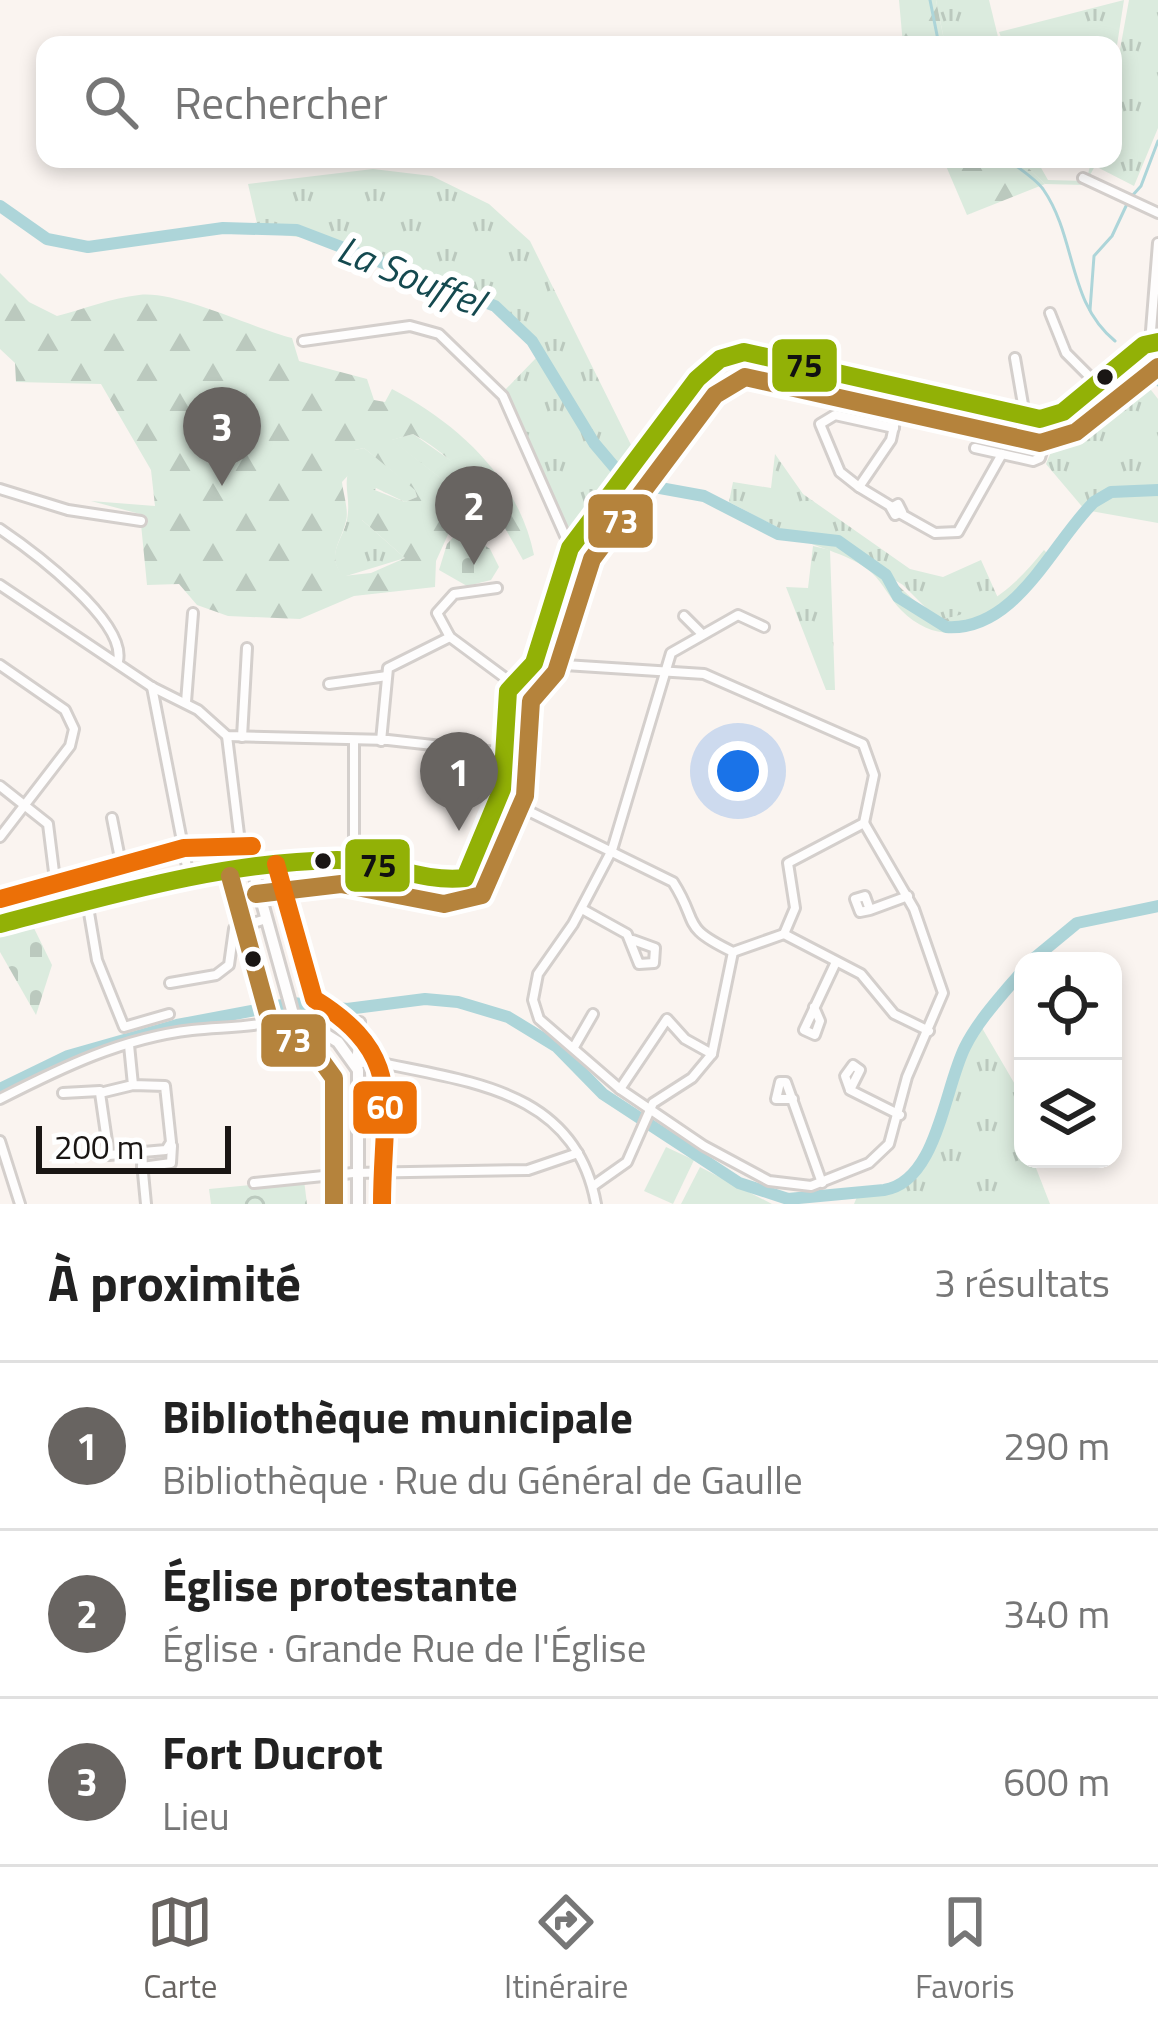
<!DOCTYPE html>
<html lang="fr">
<meta charset="utf-8">
<style>
:root{--surface:#fff;--page:#f6f6f6;--text:#222;--muted:#767676;--line:#e0e0e0;--accent:#686461}
body{margin:0;font-family:"Titillium Web",sans-serif;background:var(--page);color:var(--text)}
.controls{position:absolute;right:36px;bottom:36px;display:grid;overflow:hidden;border-radius:24px;box-shadow:0 6px 18px #0003}
.controls button{width:108px;height:108px;display:grid;place-items:center;padding:0;border:0;border-bottom:3px solid var(--line);background:var(--surface);color:var(--text);font:60px sans-serif}
.scale{position:absolute;left:36px;bottom:30px;width:195px;box-sizing:border-box;padding-left:12px;border:6px solid #1a1614;border-top:0;font-size:33px;line-height:42px;white-space:nowrap;color:#1a1614;-webkit-text-stroke:9px #fff;paint-order:stroke}
.you{position:absolute;left:738px;top:771px;width:42px;height:42px;margin:-30px;border:9px solid #fff;border-radius:50%;background:#1a73e8;box-shadow:0 0 0 18px #1a73e833}
.badge{display:grid;place-items:center;width:78px;height:78px;border-radius:50%;background:var(--accent);color:#fff;font-size:39px;font-weight:700}
.pin{position:absolute;translate:-50% -99px;filter:drop-shadow(0 3px 6px #0008)}
.pin::after{content:'';position:absolute;top:63px;width:42px;height:36px;background:inherit;clip-path:polygon(0 0,100% 0,50% 100%)}
.list{margin:0;padding:0;list-style:none}
h2{display:flex;justify-content:space-between;align-items:center;height:156px;margin:0;padding:0 48px;font-size:51px}
h2 small{font-size:39px;font-weight:400;color:var(--muted)}
.list li{display:grid;grid-template-columns:78px 1fr auto;gap:36px;align-items:center;box-sizing:border-box;height:168px;padding:0 48px;border-top:3px solid var(--line)}
.list b{display:block;font-size:45px;white-space:nowrap}
.list p{margin:0;font-size:39px;white-space:nowrap;color:var(--muted)}
.list em{font-size:39px;font-style:normal;color:var(--muted)}
.icon{flex:none;width:66px;height:66px;fill:none;stroke:currentColor;stroke-width:2;stroke-linecap:round;stroke-linejoin:round}
.map{position:relative;flex:none;width:1158px;height:1204px;overflow:hidden}
.search{position:absolute;background:var(--surface);box-shadow:0 6px 18px #0003;left:36px;right:36px;top:36px;height:132px;display:flex;align-items:center;gap:30px;box-sizing:border-box;padding:0 42px;border-radius:24px;color:var(--muted);font-size:45px}
.sheet{height:660px;background:var(--surface)}
nav{display:flex;justify-content:space-around;align-items:center;box-sizing:border-box;height:168px;border-top:3px solid var(--line);background:var(--surface);font-size:33px;color:var(--muted)}
nav a{display:grid;justify-items:center;gap:6px}
nav .on{color:var(--accent)}
.map>svg:first-child{display:block}
.grass{fill:url(#grass-tufts)}
.forest{fill:url(#forest-firs);fill-rule:evenodd}
.cemetery{fill:url(#cemetery-stones)}
.park{fill:url(#park-crowns)}
.pitch{fill:#dbebde}
.lines{fill:none;stroke-linecap:round;stroke-linejoin:round}
.stream{stroke:#add5d9;stroke-width:3}
.river{stroke:#add5d9;stroke-width:12}
.street-casing{stroke:#d4cfcc;stroke-width:14}
.secondary-casing{stroke:#d4cfcc;stroke-width:16}
.street{stroke:#fefdfd;stroke-width:8}
.secondary{stroke:#fefdfd;stroke-width:10}
.bus-1-casing{stroke:#fff;stroke-width:27}
.bus-2-casing{stroke:#fff;stroke-width:27}
.bus-3-casing{stroke:#fff;stroke-width:27}
.bus-1{stroke:#92b106;stroke-width:18}
.bus-2{stroke:#b5833c;stroke-width:18}
.bus-3{stroke:#ec7007;stroke-width:18}
.bus-dot{fill:#1a1614;stroke:#fff;stroke-width:4.5}
.labels{text-anchor:middle;dominant-baseline:central;stroke-width:12;stroke-linejoin:round;paint-order:stroke}
.water-label{font-size:39px;font-style:italic;fill:#14494f;stroke:#fff}
.line-badge{stroke:#fff;stroke-width:4.5}
.badge-label{font-size:33px;text-anchor:middle;font-weight:bold;fill:#fff}
.pale-badge-label{font-size:33px;text-anchor:middle;font-weight:bold;fill:#111}
</style>
<div class="map">
<svg width="1158" height="1204" viewBox="0 0 1158 1204">
<defs>
<pattern id="grass-tufts" width="24" height="20" patternUnits="userSpaceOnUse" patternTransform="scale(3)"><rect width="24" height="20" fill="#dbebde"/><path d="M3 7l-1-3M5 7V3M7 7l1-3M15 17l-1-3M17 17v-4M19 17l1-3" fill="none" stroke="#bbc9be"/></pattern>
<pattern id="forest-firs" width="22" height="20" patternUnits="userSpaceOnUse" patternTransform="scale(3)"><rect width="22" height="20" fill="#dbebde"/><path d="M5 1l3.5 6h-7zM16 11l3.5 6h-7z" fill="#bbc9be"/></pattern>
<pattern id="cemetery-stones" width="16" height="16" patternUnits="userSpaceOnUse" patternTransform="scale(3)"><rect width="16" height="16" fill="#dbebde"/><path d="M2 7V4a2 2 0 0 1 4 0v3zM10 15v-3a2 2 0 0 1 4 0v3z" fill="#bbc9be"/></pattern>
<pattern id="park-crowns" width="20" height="18" patternUnits="userSpaceOnUse" patternTransform="scale(3)"><rect width="20" height="18" fill="#dbebde"/><path d="M2 6a3 3 0 1 1 6 0M12 15a3 3 0 1 1 6 0" fill="none" stroke="#bbc9be"/></pattern>
</defs>
<rect width="100%" height="100%" fill="#faf4f0"/>
<g class="grass">
<path d="M 936,0 L 989,0 L 1000,45 L 945,45 Z"/>
<path d="M 1124,0 L 1113,71 L 1113,45 L 1004,45 L 999,32 Z"/>
<path d="M 1129,0 L 1158,0 L 1158,128 L 1134,186 L 1095,166 L 1090,175 L 1100,186 L 1087,180 L 1084,185 L 1045,184 L 1019,159 L 1036,159 L 1048,180 L 1086,181 L 1092,159 L 1113,159 L 1113,88 Z"/>
<path d="M 373,169 L 432,176 L 489,204 L 530,241 L 638,459 L 572,548 L 551,519 L 505,390 L 537,357 L 500,308 L 314,239 L 259,232 L 248,184 Z"/>
<path d="M 1111,384 L 1151,390 L 1158,399 L 1158,523 L 1085,510 L 1046,464 L 1062,426 Z"/>
<path d="M 413,434 L 470,474 L 476,494 L 459,518 L 465,497 L 391,440 Z"/>
<path d="M 364,448 L 415,489 L 417,497 L 405,502 L 376,488 L 362,520 L 405,558 L 343,577 C 325,554 342,542 347,520 C 352,491 339,489 355,450 Z"/>
<path d="M 775,454 L 803,494 L 910,569 L 943,577 L 981,560 L 998,598 L 969,614 L 938,620 L 903,585 L 812,530 L 796,537 L 729,502 L 733,482 L 771,488 Z"/>
<path d="M 813,546 L 830,550 L 835,690 L 826,690 L 786,587 L 808,588 Z"/>
<path d="M 978,1021 L 1023,1098 L 1023,1159 L 1057,1159 L 1036,1168 L 1050,1204 L 854,1204 L 859,1192 L 886,1193 L 924,1156 L 966,1038 Z"/>
</g>
<g class="forest">
<path d="M 899,0 L 936,0 L 945,45 L 903,45 Z"/>
<path d="M 943,159 L 1019,159 L 1045,184 L 967,215 Z"/>
<path d="M 0,273 L 29,302 L 57,316 C 84,309 112,298 139,295 C 176,290 252,328 292,338 L 299,361 L 367,379 L 374,400 L 385,402 L 392,389 C 459,424 519,480 534,555 L 523,560 C 495,508 465,463 413,434 L 392,440 L 465,497 L 436,561 L 435,587 L 354,596 L 300,619 L 228,616 L 197,605 L 179,584 L 147,585 L 140,514 L 91,501 L 155,506 L 151,470 L 101,384 L 16,382 L 15,363 L 0,349 ZM 364,448 L 415,490 L 417,497 L 405,502 L 357,483 L 362,520 L 405,558 L 371,573 L 343,576 C 326,555 341,543 346,521 C 349,510 343,493 342,482 L 354,469 L 355,450 Z"/>
<path d="M 812,530 C 868,543 894,589 939,620 C 986,611 1014,588 1044,550 L 1050,556 C 1018,608 957,666 901,610 C 890,599 883,583 872,573 C 849,553 821,550 796,537 Z"/>
</g>
<g class="cemetery">
<path d="M 461,529 L 490,549 L 499,567 L 491,580 L 467,586 L 439,570 L 447,544 Z"/>
<path d="M 31,922 L 52,965 L 36,1015 L 0,952 L 0,933 Z"/>
</g>
<path class="park" d="M 304,1180 L 307,1204 L 211,1204 L 209,1189 Z"/>
<g class="pitch">
<path d="M 666,1147 L 694,1160 L 673,1204 L 644,1191 Z"/>
<path d="M 700,1167 L 772,1204 L 681,1204 Z"/>
</g>
<g class="lines">
<g class="stream">
<path d="M 930,0 L 939,45"/>
<path d="M 1007,159 C 1018,168 1035,178 1043,189 C 1077,238 1067,302 1115,341"/>
<path d="M 1132,196 L 1141,186 L 1158,141"/>
<path d="M 1090,310 L 1094,256 L 1112,236 L 1127,204"/>
<path d="M 1148,368 L 1158,385"/>
</g>
<g class="river">
<path d="M 0,206 L 47,239 L 88,247 L 223,228 L 297,230 L 495,306 L 532,341 L 594,443 L 627,482 L 704,496 L 778,534 L 838,541 L 886,575 L 898,597 L 946,627 C 1016,632 1052,543 1094,502 L 1111,492 L 1158,490"/>
<path d="M 1031,961 L 1077,923 L 1158,906"/>
<path d="M 0,1089 L 68,1056 L 177,1025 L 293,1003 L 347,1009 L 425,999 L 458,1002 L 508,1017 L 557,1047 L 603,1094 L 739,1183 L 788,1199 L 884,1190 C 937,1182 944,1089 965,1047 C 979,1019 1003,994 1023,970"/>
</g>
<g class="street-casing">
<g id="street">
<path d="M 1083,178 L 1158,213"/>
<path d="M 1050,313 L 1066,353 L 1096,383"/>
<path d="M 303,341 L 410,326 L 439,334 L 503,396 L 570,547"/>
<path d="M 1150,343 L 1158,243"/>
<path d="M 1015,358 L 1025,416"/>
<path d="M 975,448 L 1033,461 L 1040,458 L 1052,417"/>
<path d="M 859,487 L 840,472 L 820,424 L 835,415 L 894,428"/>
<path d="M 0,489 L 68,510 L 141,521"/>
<path d="M 898,504 L 902,512 L 895,515 L 891,508 Z"/>
<path d="M 892,507 L 859,487 L 891,440 L 902,389"/>
<path d="M 901,514 L 935,533 L 958,532 L 1002,454"/>
<path d="M 0,529 C 31,550 127,621 118,661"/>
<path d="M 0,585 L 152,687"/>
<path d="M 497,588 L 454,594 L 437,613 L 450,637 L 512,683"/>
<path d="M 684,616 L 702,634"/>
<path d="M 764,627 L 738,615 L 671,653 L 612,850 L 573,924 L 538,974 L 533,1000 L 539,1019 L 620,1089 L 704,1146 L 769,1181 L 811,1186 L 869,1163 L 889,1144 L 907,1077 L 943,993 L 914,909 L 864,823"/>
<path d="M 534,663 L 704,674 L 863,744 L 874,775 L 864,823 L 788,863 L 795,908 L 784,934 L 861,974 L 894,1014 L 929,1031"/>
<path d="M 0,665 L 65,710 L 74,729 L 70,746 L 0,837"/>
<path d="M 329,684 L 387,676"/>
<path d="M 152,687 L 198,710 L 227,736 L 388,740 L 505,753"/>
<path d="M 152,687 L 188,872"/>
<path d="M 186,702 L 193,613"/>
<path d="M 227,736 L 243,867"/>
<path d="M 242,737 L 247,648"/>
<path d="M 381,741 L 388,668 L 450,637"/>
<path d="M 0,786 L 48,824 L 54,872"/>
<path d="M 500,797 L 673,882 C 700,924 679,926 733,952 L 784,934"/>
<path d="M 112,818 L 126,889"/>
<path d="M 354,862 L 354,743"/>
<path d="M 87,901 L 97,960 L 124,1027 L 169,1014"/>
<path d="M 582,909 L 627,934 L 639,964 L 654,963 L 655,948 L 633,940"/>
<path d="M 870,910 L 860,912 L 855,899 L 865,896 L 870,910 L 908,896"/>
<path d="M 170,983 L 216,975 L 229,965 L 234,929 L 266,919"/>
<path d="M 814,1007 L 820,1021 L 815,1035 L 804,1030 L 836,962"/>
<path d="M 360,1022 L 356,1064 L 372,1061 C 467,1082 575,1088 596,1204"/>
<path d="M 129,1045 L 133,1085 L 100,1093 L 109,1155 L 166,1150 L 171,1142 L 165,1086 L 133,1085"/>
<path d="M 574,1047 L 593,1014"/>
<path d="M 620,1089 L 667,1019 L 685,1039 L 712,1054"/>
<path d="M 850,1090 L 845,1076 L 853,1065 L 860,1070 L 850,1090 L 900,1115"/>
<path d="M 63,1093 L 100,1091"/>
<path d="M 0,1099 C 61,1068 122,1038 192,1030 C 224,1026 263,1029 293,1014"/>
<path d="M 793,1099 L 776,1099 L 780,1082 L 786,1082 L 822,1183"/>
<path d="M 0,1141 L 20,1204"/>
<path d="M 141,1152 L 146,1204"/>
<path d="M 142,1167 L 171,1163 L 172,1146"/>
<path d="M 254,1183 L 353,1173 L 528,1170 L 578,1153"/>
<path d="M 593,1186 L 627,1162 L 653,1103 L 692,1078 L 712,1054 L 733,952"/>
</g>
</g>
<g class="secondary-casing">
<g id="secondary">
<path d="M 253,870 L 293,1014 L 338,1042 L 358,1070 L 358,1204"/>
<path d="M 0,924 L 215,869 L 342,860 L 446,880 L 465,878 L 502,789 L 508,691 L 534,663 L 570,548 L 697,379 L 720,359 L 744,352 L 1040,419 L 1063,412 L 1144,345 L 1158,342"/>
</g>
</g>
<use href="#street" class="street"/>
<use href="#secondary" class="secondary"/>
<g class="bus-1-casing">
<path id="bus-1" d="M 0,924 C 112,895 221,862 337,860 C 380,860 421,883 465,878 L 502,789 L 508,691 L 534,663 L 570,548 L 697,379 L 720,359 L 744,352 L 1040,419 L 1063,412 L 1144,345 L 1158,342"/>
</g>
<g class="bus-2-casing">
<g id="bus-2">
<path d="M 230,876 L 271,1025 L 321,1060 L 334,1078 L 334,1204"/>
<path d="M 256,894 L 341,884 L 444,904 L 482,895 L 525,796 L 531,701 L 556,672 L 592,559 L 715,395 L 745,377 L 1040,443 L 1076,432 L 1158,367"/>
</g>
</g>
<g class="bus-3-casing">
<g id="bus-3">
<path d="M 276,864 L 314,999 C 408,1057 382,1105 382,1204"/>
<path d="M 0,899 L 184,848 L 252,846"/>
</g>
</g>
<use href="#bus-1" class="bus-1"/>
<use href="#bus-2" class="bus-2"/>
<use href="#bus-3" class="bus-3"/>
</g>
<g class="bus-dot">
<circle cx="1105" cy="377" r="10"/>
<circle cx="323" cy="861" r="10"/>
<circle cx="253" cy="959" r="10"/>
</g>
<g class="labels">
<g class="water-label">
<text transform="translate(411 275) rotate(22)">La Souffel</text>
</g>
</g>
<g class="line-badge">
<rect x="770" y="337" width="69" height="57" rx="12" fill="#92b106"/>
<rect x="586" y="492" width="69" height="58" rx="12" fill="#b5833c"/>
<rect x="343" y="837" width="69" height="57" rx="12" fill="#92b106"/>
<rect x="259" y="1012" width="69" height="57" rx="12" fill="#b5833c"/>
<rect x="351" y="1079" width="68" height="57" rx="12" fill="#ec7007"/>
</g>
<g class="badge-label">
<text x="620" y="533">73</text>
<text x="293" y="1052">73</text>
<text x="385" y="1119">60</text>
</g>
<g class="pale-badge-label">
<text x="804" y="377">75</text>
<text x="378" y="877">75</text>
</g>
</svg>
<div class="controls">
<button><svg class="icon" aria-label="locate" viewBox="0 0 24 24"><circle cx="12" cy="12" r="6"/><path d="M12 2v4M12 18v4M2 12h4M18 12h4"/></svg></button>
<button><svg class="icon" aria-label="layers" viewBox="0 0 24 24"><path d="M12 4l9 5-9 5-9-5zM3 14l9 5 9-5"/></svg></button>
</div>
<div class="scale">200 m</div>
<div class="you"></div>
<div class="pin badge" style="left:459px;top:831px">1</div>
<div class="pin badge" style="left:474px;top:565px">2</div>
<div class="pin badge" style="left:222px;top:486px">3</div>
<div class="search"><svg class="icon" aria-label="search" viewBox="0 0 24 24"><circle cx="10" cy="10" r="6"/><path d="M15 15l6 6"/></svg>Rechercher</div>
</div>
<section class="sheet">
<h2>À proximité<small>3 résultats</small></h2>
<ul class="list">
<li><span class="badge">1</span><div><b>Bibliothèque municipale</b><p>Bibliothèque · Rue du Général de Gaulle</p></div><em>290 m</em></li>
<li><span class="badge">2</span><div><b>Église protestante</b><p>Église · Grande Rue de l'Église</p></div><em>340 m</em></li>
<li><span class="badge">3</span><div><b>Fort Ducrot</b><p>Lieu</p></div><em>600 m</em></li>
</ul>
</section>
<nav>
<a class="on"><svg class="icon" aria-label="map" viewBox="0 0 24 24"><path d="M3 6l6-2 6 2 6-2v14l-6 2-6-2-6 2zM9 4v14M15 6v14"/></svg>Carte</a>
<a><svg class="icon" aria-label="directions" viewBox="0 0 24 24"><path d="M12 3l9 9-9 9-9-9zM9 14v-3h6M13 9l2 2-2 2"/></svg>Itinéraire</a>
<a><svg class="icon" aria-label="saved" viewBox="0 0 24 24"><path d="M7 4h10v16l-5-4-5 4z"/></svg>Favoris</a>
</nav>
